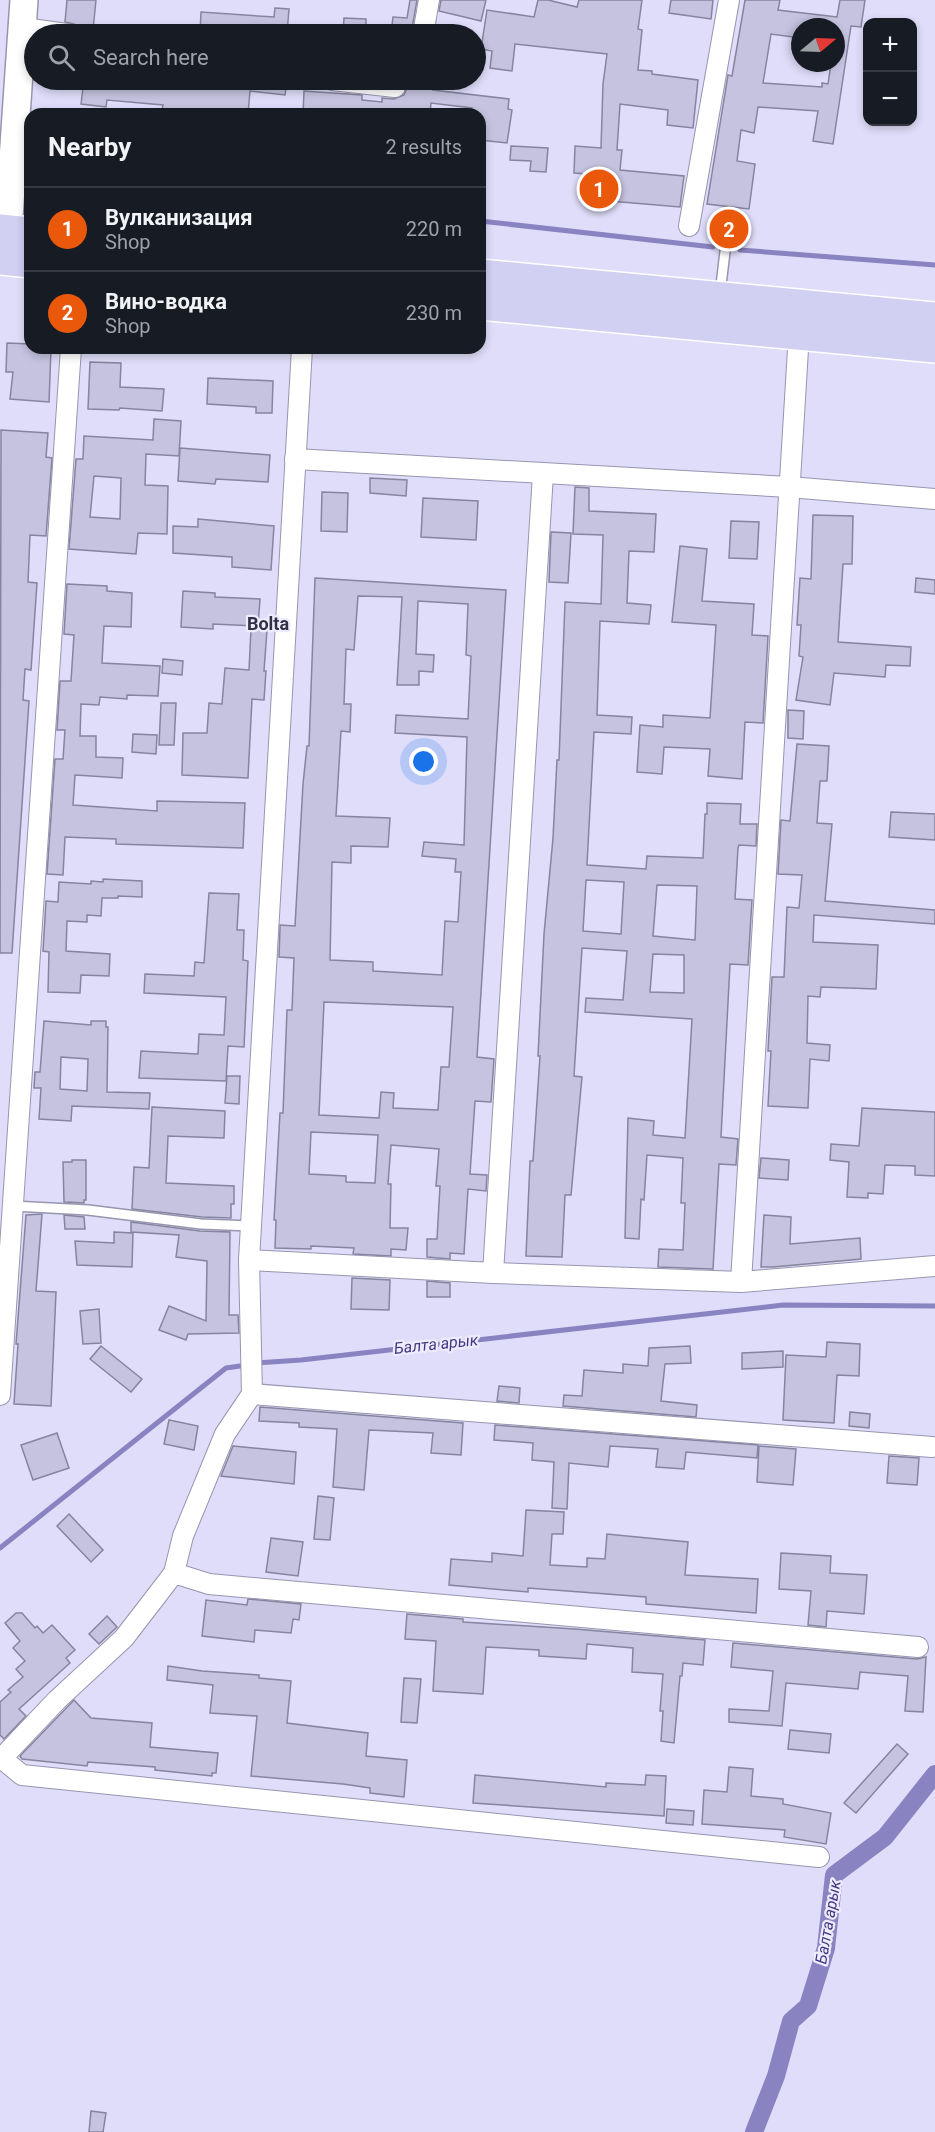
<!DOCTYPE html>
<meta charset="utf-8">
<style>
:root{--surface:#171b24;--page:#242831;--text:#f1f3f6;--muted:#9ea1a6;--line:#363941;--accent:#ea580c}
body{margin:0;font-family:Roboto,sans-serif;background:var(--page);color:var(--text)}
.controls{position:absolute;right:18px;top:18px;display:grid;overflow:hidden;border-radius:12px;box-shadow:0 3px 9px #0003}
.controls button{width:54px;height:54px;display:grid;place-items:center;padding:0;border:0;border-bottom:2px solid var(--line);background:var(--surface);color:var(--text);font:30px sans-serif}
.compass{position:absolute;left:791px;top:18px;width:54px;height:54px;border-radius:50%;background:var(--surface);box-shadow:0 3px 9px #0003;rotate:71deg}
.you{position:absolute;left:424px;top:762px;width:21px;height:21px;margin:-15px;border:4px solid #fff;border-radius:50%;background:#1a73e8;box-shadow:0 0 0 9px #1a73e833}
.badge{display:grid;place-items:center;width:39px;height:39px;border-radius:50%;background:var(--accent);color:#fff;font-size:20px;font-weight:700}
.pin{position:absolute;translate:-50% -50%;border:3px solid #fff;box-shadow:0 2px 6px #0006}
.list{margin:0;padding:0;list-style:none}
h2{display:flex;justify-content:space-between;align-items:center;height:78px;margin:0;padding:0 24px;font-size:26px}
h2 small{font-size:20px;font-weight:400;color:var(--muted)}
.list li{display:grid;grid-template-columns:39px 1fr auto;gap:18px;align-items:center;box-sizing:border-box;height:84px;padding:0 24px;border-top:2px solid var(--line)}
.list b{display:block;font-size:22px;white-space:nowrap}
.list p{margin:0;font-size:20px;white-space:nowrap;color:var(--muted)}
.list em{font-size:20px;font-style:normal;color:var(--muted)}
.icon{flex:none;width:33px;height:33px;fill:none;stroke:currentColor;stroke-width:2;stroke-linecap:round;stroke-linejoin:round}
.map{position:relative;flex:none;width:935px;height:2132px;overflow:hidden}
.search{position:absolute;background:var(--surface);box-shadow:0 3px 9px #0003;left:24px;top:24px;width:462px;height:66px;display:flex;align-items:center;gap:15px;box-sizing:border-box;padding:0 21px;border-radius:33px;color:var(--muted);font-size:22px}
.panel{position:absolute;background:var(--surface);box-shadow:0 3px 9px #0003;left:24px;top:108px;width:462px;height:246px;border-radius:18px}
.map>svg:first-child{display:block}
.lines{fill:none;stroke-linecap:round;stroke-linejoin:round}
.stream{stroke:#8a83c1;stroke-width:5}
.canal{stroke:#8a83c1;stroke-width:18}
.building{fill:#c5c3df;stroke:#86849e;stroke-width:1.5;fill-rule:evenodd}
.lane-casing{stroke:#9795af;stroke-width:12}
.street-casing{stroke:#9795af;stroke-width:22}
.secondary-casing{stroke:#9795af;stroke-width:30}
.highway-casing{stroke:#fff;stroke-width:36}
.lane{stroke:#fff;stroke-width:9}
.street{stroke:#fff;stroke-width:20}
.secondary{stroke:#fff;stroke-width:27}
.highway{stroke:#d1cff2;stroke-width:33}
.labels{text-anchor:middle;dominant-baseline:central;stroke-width:4.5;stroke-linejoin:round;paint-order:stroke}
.water-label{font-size:16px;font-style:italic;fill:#453681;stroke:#edecfd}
.quarter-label{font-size:18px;font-weight:bold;fill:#323045;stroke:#edecfd}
</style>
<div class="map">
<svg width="935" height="2132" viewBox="0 0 935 2132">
<rect width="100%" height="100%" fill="#dfddf9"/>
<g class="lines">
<g class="stream">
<path d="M 480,221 L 713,247"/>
<path d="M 740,250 L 935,265"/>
<path d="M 256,1363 L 301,1360 L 783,1305 L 935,1306"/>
<path d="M 0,1548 L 226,1368 L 247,1365"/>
</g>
<path class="canal" d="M 754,2132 L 776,2076 L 791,2021 L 808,2006 L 826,1948 L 834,1875 L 885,1837 L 935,1774"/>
</g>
<g class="building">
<path d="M 67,0 L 96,0 L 93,30 L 77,28 L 74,24 L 65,22 Z"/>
<path d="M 410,0 L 417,0 L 411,34 L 391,34 L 393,17 L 407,18 Z"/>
<path d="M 441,0 L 486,0 L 481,21 L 439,11 Z"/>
<path d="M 538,0 L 548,0 L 577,7 L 579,0 L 642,0 L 638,29 L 642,30 L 638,70 L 652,71 L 652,74 L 698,80 L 693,128 L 667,125 L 668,110 L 620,104 L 617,150 L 622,150 L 620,170 L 684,176 L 680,207 L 598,200 L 600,175 L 574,173 L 575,146 L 601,148 L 603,84 L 607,54 L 515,44 L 512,71 L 490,68 L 492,51 L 481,49 L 487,10 L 534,17 Z"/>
<path d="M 671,0 L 713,0 L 711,19 L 669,13 Z"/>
<path d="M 745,0 L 780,0 L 778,10 L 837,17 L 840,0 L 865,0 L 861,27 L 851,26 L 833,144 L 813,141 L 818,111 L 758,107 L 754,133 L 741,130 L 737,161 L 755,164 L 749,209 L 707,204 L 728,75 L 732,76 ZM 800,27 L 836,27 L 836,64 L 831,63 L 828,84 L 822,83 L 822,87 L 763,83 L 771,34 L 800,38 Z"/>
<path d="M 275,8 L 289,9 L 287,34 L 200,34 L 201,12 L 274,17 Z"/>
<path d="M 344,18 L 366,19 L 366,34 L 343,34 Z"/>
<path d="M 84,80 L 199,80 L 198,84 L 234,87 L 234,80 L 287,80 L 285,95 L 250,91 L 248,114 L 184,114 L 184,112 L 162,110 L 163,105 L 107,100 L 106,107 L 81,104 Z"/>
<path d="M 404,80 L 412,80 L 412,82 L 434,86 L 433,90 L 509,99 L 508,109 L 512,110 L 507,143 L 480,140 L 480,114 L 472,114 L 472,108 L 431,103 L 430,114 L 303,114 L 304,91 L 362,95 L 362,100 L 382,102 L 382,98 L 394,99 L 404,95 L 407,88 Z"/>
<path d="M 511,146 L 548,148 L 546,172 L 530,171 L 531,161 L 510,160 Z"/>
<path d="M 7,343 L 30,344 L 30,348 L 51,348 L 49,402 L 10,399 L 13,372 L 6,372 Z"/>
<path d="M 90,362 L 121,363 L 120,387 L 164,389 L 162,411 L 120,408 L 119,410 L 88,409 Z"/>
<path d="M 208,378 L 273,381 L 272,413 L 256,413 L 256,407 L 207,404 Z"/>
<path d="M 154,419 L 181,421 L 179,456 L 146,454 L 145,485 L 168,486 L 167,534 L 138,533 L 136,554 L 69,549 L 76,459 L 83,459 L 84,436 L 153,440 ZM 94,476 L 121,478 L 120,519 L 90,517 Z"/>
<path d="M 1,430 L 48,433 L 46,457 L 52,458 L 46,536 L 30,535 L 28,582 L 37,583 L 31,670 L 25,669 L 23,700 L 29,701 L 12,953 L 0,953 Z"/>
<path d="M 180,448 L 270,455 L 268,482 L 216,479 L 215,484 L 178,481 Z"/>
<path d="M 370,478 L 407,480 L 406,496 L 370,493 Z"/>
<path d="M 575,487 L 589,488 L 589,511 L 656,514 L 654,552 L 629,551 L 627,603 L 651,605 L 649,624 L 600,621 L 597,715 L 632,717 L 631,734 L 594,732 L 587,865 L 646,869 L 647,856 L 703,858 L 705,814 L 707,814 L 707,803 L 741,804 L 740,824 L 757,824 L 756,846 L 739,845 L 738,848 L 735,899 L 752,900 L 748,965 L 730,964 L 721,1137 L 738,1139 L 736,1165 L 719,1164 L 713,1269 L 658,1267 L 659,1249 L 683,1250 L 685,1203 L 681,1203 L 683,1158 L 647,1155 L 644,1200 L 641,1199 L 639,1239 L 625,1238 L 628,1118 L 654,1121 L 653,1135 L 685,1138 L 692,1019 L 585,1012 L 586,998 L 623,1000 L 627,951 L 582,948 L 574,1076 L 582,1077 L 571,1195 L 565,1195 L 562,1257 L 526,1256 L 530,1161 L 533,1161 L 540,1056 L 538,1056 L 544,934 L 553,838 L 557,760 L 559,760 L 565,602 L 601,604 L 603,536 L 603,535 L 573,534 ZM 586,880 L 624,882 L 621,934 L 583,931 ZM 657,885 L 697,886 L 695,940 L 653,936 ZM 653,954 L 684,955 L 684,993 L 650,992 Z"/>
<path d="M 322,492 L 348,493 L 347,532 L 321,531 Z"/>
<path d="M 423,498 L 478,501 L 476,540 L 421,537 Z"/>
<path d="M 813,515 L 853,516 L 852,564 L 843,564 L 838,642 L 911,647 L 910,666 L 886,665 L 885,677 L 834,673 L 830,705 L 796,700 L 803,657 L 799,656 L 801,625 L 797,625 L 800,578 L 811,579 Z"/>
<path d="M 198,519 L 274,526 L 271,570 L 232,567 L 232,557 L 173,553 L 173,526 L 198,527 Z"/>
<path d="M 731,521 L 759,522 L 757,559 L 729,558 Z"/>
<path d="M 551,532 L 571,533 L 568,583 L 549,582 Z"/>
<path d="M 680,546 L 707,549 L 702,601 L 754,604 L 752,635 L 768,636 L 763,723 L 745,722 L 742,779 L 708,776 L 710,749 L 664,747 L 662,774 L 637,772 L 640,725 L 663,727 L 663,715 L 710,718 L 716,625 L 672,622 Z"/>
<path d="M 315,578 L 506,590 L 477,1057 L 494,1059 L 491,1102 L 475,1101 L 470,1174 L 487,1175 L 486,1191 L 468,1189 L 464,1254 L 450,1253 L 450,1259 L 427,1257 L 427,1239 L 437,1239 L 440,1186 L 436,1186 L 439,1149 L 391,1145 L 388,1184 L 391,1184 L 390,1228 L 408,1228 L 406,1250 L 391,1249 L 391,1256 L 353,1254 L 354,1248 L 311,1246 L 311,1249 L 275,1248 L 276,1220 L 274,1220 L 280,1113 L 283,1113 L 287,1010 L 292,1010 L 294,958 L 279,957 L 280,929 L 280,925 L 295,926 L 303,784 L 307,746 L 309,746 ZM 358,596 L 402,597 L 397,685 L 419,685 L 419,671 L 433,672 L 434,655 L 416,654 L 418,601 L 468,604 L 466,655 L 471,656 L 468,719 L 396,715 L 395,733 L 467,737 L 464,845 L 424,842 L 422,856 L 456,859 L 455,872 L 461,872 L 458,922 L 445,921 L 442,975 L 373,971 L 373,962 L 330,960 L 332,862 L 351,863 L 351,846 L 388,847 L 390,818 L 336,816 L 341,731 L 350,732 L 351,704 L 344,704 L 346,649 L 354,650 ZM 324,1002 L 453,1007 L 449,1067 L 441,1067 L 438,1110 L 393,1108 L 394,1093 L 381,1092 L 379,1118 L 319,1115 ZM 311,1132 L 378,1135 L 375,1183 L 346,1182 L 346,1176 L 309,1174 Z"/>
<path d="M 916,578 L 935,580 L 935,594 L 915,592 Z"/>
<path d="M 67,584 L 107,586 L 107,591 L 132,593 L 131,627 L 104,626 L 102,663 L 160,666 L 158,696 L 127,695 L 127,699 L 100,697 L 99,705 L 81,704 L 80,736 L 96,736 L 96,757 L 123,758 L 122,778 L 75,775 L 73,805 L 157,811 L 157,801 L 245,803 L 243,848 L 116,844 L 116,839 L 65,837 L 63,875 L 47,874 L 55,759 L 63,759 L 65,730 L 57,730 L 60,681 L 71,681 L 74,635 L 64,634 Z"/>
<path d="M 183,591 L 215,593 L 215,597 L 260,599 L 258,626 L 213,624 L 213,629 L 181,627 Z"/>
<path d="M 251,629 L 267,630 L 264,671 L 266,671 L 264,700 L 252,699 L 248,778 L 182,775 L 183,733 L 207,733 L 209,703 L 222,704 L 225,668 L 249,670 Z"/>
<path d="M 163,659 L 183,661 L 182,675 L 162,673 Z"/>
<path d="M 161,703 L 176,703 L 174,745 L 159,745 Z"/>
<path d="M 788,710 L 804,711 L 803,739 L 788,738 Z"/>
<path d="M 133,734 L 157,735 L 156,754 L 132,752 Z"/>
<path d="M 797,744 L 829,746 L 827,781 L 820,781 L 817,823 L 832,824 L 825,901 L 935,910 L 935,924 L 814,915 L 813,942 L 878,945 L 876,989 L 821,987 L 820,997 L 808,996 L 807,1043 L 830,1045 L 829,1061 L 810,1059 L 808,1108 L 768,1106 L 771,1051 L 768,1051 L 772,977 L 784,977 L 787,907 L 799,908 L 802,875 L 778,874 L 781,820 L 790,821 Z"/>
<path d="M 891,812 L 935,814 L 935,840 L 889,837 Z"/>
<path d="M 103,879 L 142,881 L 142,897 L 118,896 L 118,898 L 102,898 L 101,916 L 87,915 L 87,922 L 67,921 L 66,951 L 110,954 L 109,976 L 81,975 L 80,993 L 48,992 L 49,952 L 43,951 L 46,901 L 58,902 L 59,882 L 91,884 L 91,881 L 103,882 Z"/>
<path d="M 209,893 L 239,894 L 237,930 L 244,930 L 243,960 L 248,961 L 244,1047 L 228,1046 L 226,1081 L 139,1078 L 141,1051 L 198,1054 L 199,1034 L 224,1035 L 226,997 L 144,993 L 145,974 L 194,976 L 195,962 L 204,963 Z"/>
<path d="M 44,1021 L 91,1025 L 91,1021 L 106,1021 L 106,1027 L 108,1027 L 107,1092 L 150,1093 L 149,1109 L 72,1106 L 71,1121 L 39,1119 L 41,1088 L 34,1088 L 35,1072 L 40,1072 ZM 61,1057 L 88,1059 L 87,1091 L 60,1089 Z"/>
<path d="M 227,1076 L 240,1076 L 239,1104 L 225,1103 Z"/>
<path d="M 152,1107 L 225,1111 L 224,1138 L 168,1136 L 166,1183 L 234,1186 L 234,1204 L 231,1204 L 231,1218 L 202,1217 L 132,1209 L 134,1167 L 149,1168 Z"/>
<path d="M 862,1108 L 935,1112 L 935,1176 L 915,1175 L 915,1166 L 885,1165 L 883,1194 L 868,1193 L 868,1198 L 847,1197 L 849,1162 L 830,1160 L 831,1144 L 859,1146 Z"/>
<path d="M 761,1158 L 789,1160 L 788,1180 L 759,1178 Z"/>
<path d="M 72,1160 L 86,1160 L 86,1200 L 84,1200 L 84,1203 L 64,1202 L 63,1162 L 72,1162 Z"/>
<path d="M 42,1214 L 36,1291 L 56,1292 L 51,1406 L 14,1404 L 18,1344 L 16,1344 L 26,1215 Z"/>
<path d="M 64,1215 L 84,1217 L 85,1229 L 65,1229 Z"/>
<path d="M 764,1215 L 791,1217 L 790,1244 L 860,1238 L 861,1259 L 773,1267 L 761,1267 Z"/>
<path d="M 131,1222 L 200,1231 L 230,1232 L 229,1315 L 238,1315 L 239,1333 L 188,1334 L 186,1340 L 159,1330 L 169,1306 L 206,1321 L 207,1261 L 176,1257 L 179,1235 L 131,1232 Z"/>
<path d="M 114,1232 L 133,1233 L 132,1267 L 77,1265 L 75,1241 L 114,1243 Z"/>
<path d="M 352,1278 L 390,1280 L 389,1310 L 351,1309 Z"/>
<path d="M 427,1281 L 450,1283 L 450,1297 L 427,1297 Z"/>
<path d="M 99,1309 L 101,1343 L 83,1344 L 80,1311 Z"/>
<path d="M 827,1342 L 860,1344 L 859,1376 L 837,1375 L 834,1423 L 783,1420 L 786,1355 L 826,1357 Z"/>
<path d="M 101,1346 L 142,1379 L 131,1392 L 90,1359 Z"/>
<path d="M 690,1346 L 691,1363 L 665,1364 L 661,1401 L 697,1405 L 696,1417 L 563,1406 L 564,1395 L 582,1396 L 584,1370 L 623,1373 L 623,1364 L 648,1366 L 649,1348 Z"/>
<path d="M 783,1351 L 783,1367 L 742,1369 L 742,1353 Z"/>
<path d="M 499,1386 L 520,1388 L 519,1403 L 497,1401 Z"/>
<path d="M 260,1407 L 463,1423 L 461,1455 L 431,1453 L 433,1433 L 369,1430 L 364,1490 L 333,1487 L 337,1429 L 299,1427 L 299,1423 L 259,1421 Z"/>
<path d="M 850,1412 L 870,1414 L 869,1428 L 849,1426 Z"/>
<path d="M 169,1420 L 198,1426 L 194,1450 L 164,1444 Z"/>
<path d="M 495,1425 L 758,1445 L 757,1458 L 686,1452 L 684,1469 L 656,1467 L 658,1449 L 610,1446 L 608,1467 L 569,1463 L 567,1509 L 552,1508 L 554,1462 L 532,1460 L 533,1443 L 494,1440 Z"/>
<path d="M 57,1433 L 69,1468 L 33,1480 L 21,1445 Z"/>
<path d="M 233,1446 L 296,1452 L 294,1484 L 221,1476 Z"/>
<path d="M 759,1446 L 796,1449 L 793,1485 L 757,1482 Z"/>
<path d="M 889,1456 L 919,1458 L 917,1485 L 887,1483 Z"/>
<path d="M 318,1496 L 334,1498 L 330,1540 L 314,1539 Z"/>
<path d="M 526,1510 L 564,1512 L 563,1534 L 552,1534 L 550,1565 L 587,1567 L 587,1558 L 605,1559 L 607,1534 L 688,1542 L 685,1575 L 758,1579 L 756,1613 L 646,1604 L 646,1597 L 528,1588 L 528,1592 L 449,1585 L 451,1559 L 492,1562 L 492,1553 L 523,1556 Z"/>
<path d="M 69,1514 L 103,1550 L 91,1562 L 57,1526 Z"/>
<path d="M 271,1538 L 303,1542 L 298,1576 L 266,1572 Z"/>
<path d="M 781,1553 L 831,1556 L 830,1573 L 867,1575 L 864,1614 L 827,1611 L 826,1627 L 808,1625 L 811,1591 L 779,1589 Z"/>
<path d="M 248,1599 L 301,1604 L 299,1620 L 293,1619 L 291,1633 L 255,1630 L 254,1642 L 202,1636 L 206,1600 L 247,1605 Z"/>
<path d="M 16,1613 L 22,1613 L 35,1628 L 37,1626 L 43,1633 L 52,1625 L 75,1650 L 66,1658 L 70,1663 L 19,1709 L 26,1716 L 4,1739 L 0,1735 L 0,1702 L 11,1692 L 8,1690 L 23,1677 L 16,1669 L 25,1661 L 13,1648 L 20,1641 L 5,1623 Z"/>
<path d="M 407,1614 L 463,1619 L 463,1622 L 575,1629 L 705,1640 L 703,1665 L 683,1663 L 682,1676 L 680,1676 L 674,1743 L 661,1741 L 663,1711 L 660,1711 L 663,1674 L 632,1672 L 633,1648 L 587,1644 L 586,1659 L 539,1656 L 539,1650 L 486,1647 L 483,1694 L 433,1691 L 436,1641 L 405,1639 Z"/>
<path d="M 107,1616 L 117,1627 L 99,1644 L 89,1634 Z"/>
<path d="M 733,1643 L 917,1659 L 926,1657 L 923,1712 L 905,1711 L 908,1676 L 860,1672 L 858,1689 L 786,1683 L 782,1726 L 729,1722 L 729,1709 L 769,1711 L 773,1671 L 731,1667 Z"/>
<path d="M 168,1666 L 202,1671 L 259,1675 L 259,1678 L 291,1681 L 287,1723 L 368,1733 L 366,1756 L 407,1760 L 404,1797 L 370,1793 L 370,1788 L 343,1784 L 251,1776 L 257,1716 L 210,1713 L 213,1685 L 167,1680 Z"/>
<path d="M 404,1678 L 421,1679 L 417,1723 L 401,1722 Z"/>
<path d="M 74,1700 L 91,1718 L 152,1723 L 150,1747 L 218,1753 L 216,1773 L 212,1773 L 212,1776 L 155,1770 L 155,1767 L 88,1762 L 87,1766 L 22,1759 L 20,1756 Z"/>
<path d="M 790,1730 L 831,1734 L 829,1753 L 788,1749 Z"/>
<path d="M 897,1744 L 908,1754 L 856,1813 L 844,1803 Z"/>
<path d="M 729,1767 L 753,1769 L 751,1796 L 783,1799 L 783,1804 L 831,1813 L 826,1844 L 784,1837 L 785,1830 L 702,1824 L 704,1790 L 727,1792 Z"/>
<path d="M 475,1775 L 606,1787 L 606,1783 L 645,1785 L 646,1775 L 666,1776 L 664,1816 L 473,1803 Z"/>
<path d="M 667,1809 L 694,1811 L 693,1825 L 666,1823 Z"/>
<path d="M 91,2111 L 106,2113 L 103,2132 L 89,2132 Z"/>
</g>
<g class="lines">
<g class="lane-casing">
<g id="lane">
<path d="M 720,294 L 728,226"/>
<path d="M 13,1206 L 88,1210 L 201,1224 L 251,1226"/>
</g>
</g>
<g class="street-casing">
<g id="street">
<path d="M 23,28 L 67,34"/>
<path d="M 423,34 L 429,0"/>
<path d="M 332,80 L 395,87"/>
<path d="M 689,226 L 729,0"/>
<path d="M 295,459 L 789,487 L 935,499"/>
<path d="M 249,1260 L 493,1273 L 741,1282 L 935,1266"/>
<path d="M 493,1273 L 543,474"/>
<path d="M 741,1282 L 799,333"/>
<path d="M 252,1394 L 932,1447"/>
<path d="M 0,1395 L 71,348"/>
<path d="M 174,1573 L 209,1584 L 918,1647"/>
<path d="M 1,1758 L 22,1775 L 819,1857"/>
<path d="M 0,1760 L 57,1700 L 124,1638 L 174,1573 L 183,1536 L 225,1434 L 252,1394 L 249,1260 L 302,348"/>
</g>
</g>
<g class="secondary-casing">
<path id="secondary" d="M 8,232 L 24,0"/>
</g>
<g class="highway-casing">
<g id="highway">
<path d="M 0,231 L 30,234"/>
<path d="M 0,258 L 30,261"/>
<path d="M 480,276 L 935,319"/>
<path d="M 480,303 L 935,346"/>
</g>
</g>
<use href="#lane" class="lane"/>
<use href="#street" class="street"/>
<use href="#secondary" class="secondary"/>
<use href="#highway" class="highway"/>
</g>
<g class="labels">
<g class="water-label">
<text transform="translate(436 1344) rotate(-6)">Балта арык</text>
<text transform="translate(828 1922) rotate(-80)">Балта арык</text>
</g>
<g class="quarter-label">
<text x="268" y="623">Bolta</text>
</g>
</g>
</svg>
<div class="controls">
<button>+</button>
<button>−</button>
</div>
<svg class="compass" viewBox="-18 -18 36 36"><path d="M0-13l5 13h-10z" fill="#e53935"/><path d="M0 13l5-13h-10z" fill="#9ea1a6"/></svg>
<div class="you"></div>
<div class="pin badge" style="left:599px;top:189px">1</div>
<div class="pin badge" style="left:729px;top:229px">2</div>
<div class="search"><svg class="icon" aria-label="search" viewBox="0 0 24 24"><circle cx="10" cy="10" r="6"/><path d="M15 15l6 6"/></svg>Search here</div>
<section class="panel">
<h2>Nearby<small>2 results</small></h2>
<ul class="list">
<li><span class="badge">1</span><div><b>Вулканизация</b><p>Shop</p></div><em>220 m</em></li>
<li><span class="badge">2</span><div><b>Вино-водка</b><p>Shop</p></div><em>230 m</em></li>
</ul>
</section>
</div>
